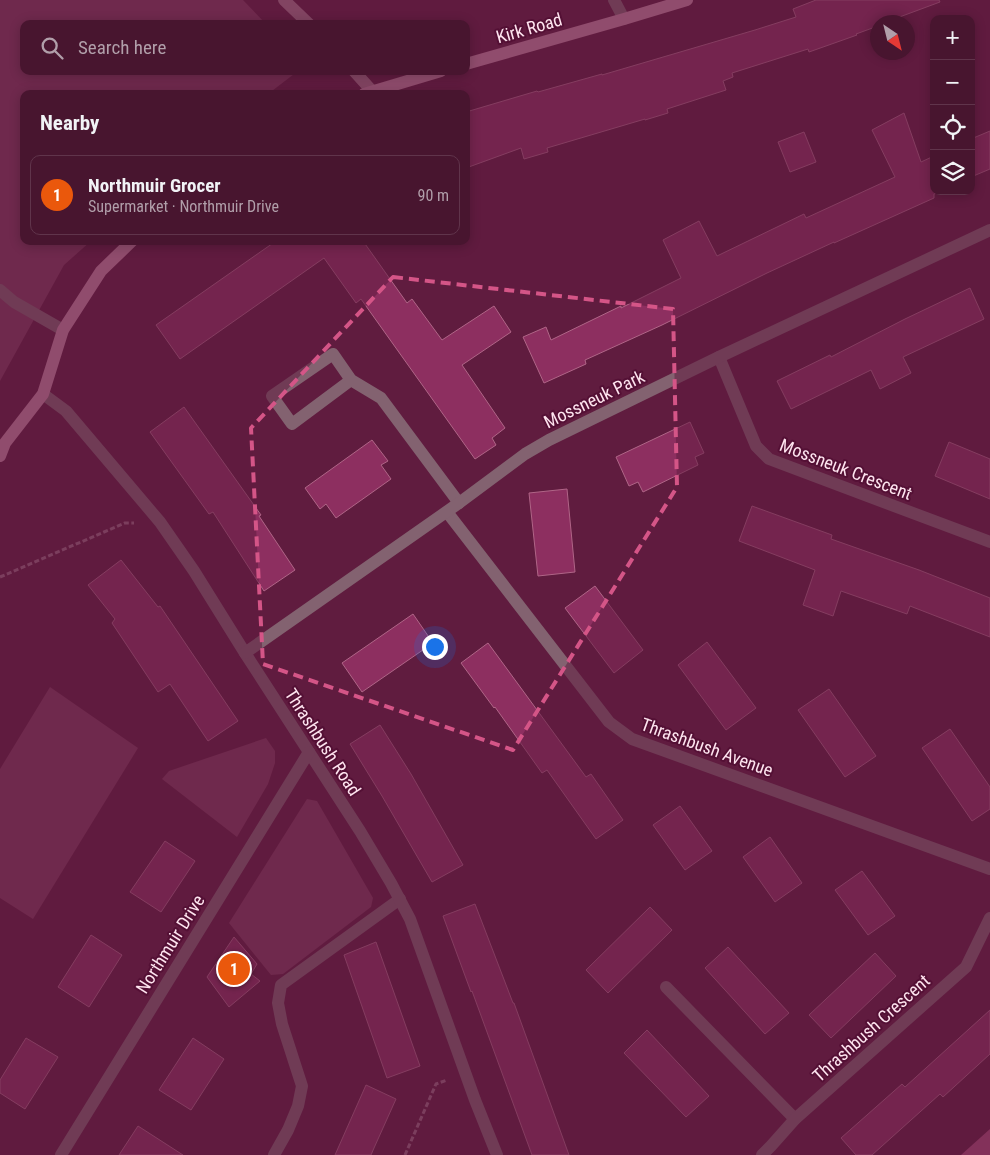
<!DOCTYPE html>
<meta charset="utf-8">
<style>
:root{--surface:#48152f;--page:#4f1e37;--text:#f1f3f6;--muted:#b19faa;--line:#60344b;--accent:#ea580c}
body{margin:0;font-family:"Roboto Condensed",sans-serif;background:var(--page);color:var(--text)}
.controls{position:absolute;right:15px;top:15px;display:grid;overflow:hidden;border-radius:10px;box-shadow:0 2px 12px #0003}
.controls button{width:45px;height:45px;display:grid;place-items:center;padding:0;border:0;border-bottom:1px solid var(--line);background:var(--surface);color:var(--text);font:25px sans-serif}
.compass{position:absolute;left:870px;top:15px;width:45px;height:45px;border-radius:50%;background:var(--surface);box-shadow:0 2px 12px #0003;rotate:145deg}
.you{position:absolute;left:434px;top:646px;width:18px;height:18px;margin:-12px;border:4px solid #fff;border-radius:50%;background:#1a73e8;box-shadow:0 0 0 8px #1a73e833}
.badge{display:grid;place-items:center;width:32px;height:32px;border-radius:50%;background:var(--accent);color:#fff;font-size:16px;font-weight:700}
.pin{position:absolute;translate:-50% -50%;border:2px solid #fff;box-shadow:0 1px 5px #0006}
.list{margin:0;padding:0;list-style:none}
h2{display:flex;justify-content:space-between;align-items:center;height:65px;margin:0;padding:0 20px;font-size:21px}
h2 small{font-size:16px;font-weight:400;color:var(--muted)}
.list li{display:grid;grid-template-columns:32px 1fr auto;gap:15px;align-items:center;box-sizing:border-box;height:80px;margin:0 10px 10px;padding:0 10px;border:1px solid var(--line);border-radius:10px}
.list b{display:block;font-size:19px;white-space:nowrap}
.list p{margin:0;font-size:16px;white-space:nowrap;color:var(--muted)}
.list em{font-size:16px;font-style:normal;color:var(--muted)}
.icon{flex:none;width:28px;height:28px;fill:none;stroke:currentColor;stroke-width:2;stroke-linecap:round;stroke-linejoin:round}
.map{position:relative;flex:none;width:990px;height:1155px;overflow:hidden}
.search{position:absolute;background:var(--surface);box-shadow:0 2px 12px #0003;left:20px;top:20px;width:450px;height:55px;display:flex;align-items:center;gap:12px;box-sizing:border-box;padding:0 18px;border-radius:10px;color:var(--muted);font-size:19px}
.panel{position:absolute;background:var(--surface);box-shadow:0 2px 12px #0003;left:20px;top:90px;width:450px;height:155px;border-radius:10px}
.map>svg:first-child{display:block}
.green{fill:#813b5d}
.forest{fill:#ad4c7b}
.building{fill:#8d2f60;stroke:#b06587}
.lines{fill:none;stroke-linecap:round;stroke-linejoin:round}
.path{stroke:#9c6882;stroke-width:3;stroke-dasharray:5 2.5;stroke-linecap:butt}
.lane{stroke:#836270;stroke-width:12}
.street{stroke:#836270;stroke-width:12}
.secondary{stroke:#ab778d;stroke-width:12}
.primary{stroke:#ca87a4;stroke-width:12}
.marked{fill:none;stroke:#d45587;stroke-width:4;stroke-dasharray:10 6;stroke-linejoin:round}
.labels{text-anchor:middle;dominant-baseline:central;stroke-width:4;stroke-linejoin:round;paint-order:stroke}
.street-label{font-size:18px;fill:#fee4ef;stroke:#541035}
</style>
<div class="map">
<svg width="990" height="1155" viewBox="0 0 990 1155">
<rect width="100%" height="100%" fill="#601c3f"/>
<g class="green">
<path d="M 0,0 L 243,0 L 266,24 L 24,24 L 24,71 L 298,71 L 268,94 L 24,94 L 24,241 L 91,241 L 64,265 L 0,381 Z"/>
<path d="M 50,687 L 138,748 L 33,919 L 0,898 L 0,769 Z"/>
<path d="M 266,738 L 275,751 L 275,763 L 268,784 L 237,837 L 162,779 L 169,771 Z"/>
<path d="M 307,799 L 317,801 L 373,898 L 371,907 L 283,974 L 271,975 L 229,923 Z"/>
</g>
<path class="forest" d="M 990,1129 L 990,1155 L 961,1155 Z"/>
<g class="building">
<path d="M 816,0 L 939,0 L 940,2 L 886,22 L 878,22 L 878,26 L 856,34 L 857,35 L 809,52 L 808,49 L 732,73 L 733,77 L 723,81 L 726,90 L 667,109 L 668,113 L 645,120 L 645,119 L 547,148 L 548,152 L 524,159 L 521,148 L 466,168 L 466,112 L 537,91 L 538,92 L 602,74 L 602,75 L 755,30 L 796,17 L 793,9 Z"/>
<path d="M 904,113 L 921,162 L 934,156 L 934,191 L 940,191 L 934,194 L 934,198 L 834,243 L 834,242 L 767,273 L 662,325 L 585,360 L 586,364 L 544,383 L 523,337 L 546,327 L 551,340 L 621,306 L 621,308 L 681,278 L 663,240 L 699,221 L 717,256 L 804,214 L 806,218 L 895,177 L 872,130 Z"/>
<path d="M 990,131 L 990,169 L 971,177 L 971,139 Z"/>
<path d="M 804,132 L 816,162 L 790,172 L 778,142 Z"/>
<path d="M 276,241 L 363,241 L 407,303 L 412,299 L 442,340 L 494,306 L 511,332 L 462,365 L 505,428 L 492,438 L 496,445 L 475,459 L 361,299 L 356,303 L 324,258 L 180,359 L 156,325 Z"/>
<path d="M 970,288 L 984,319 L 903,357 L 911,373 L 880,389 L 871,370 L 791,409 L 777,381 L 830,355 L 831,357 L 905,319 Z"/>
<path d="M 184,407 L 261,515 L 259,516 L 295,570 L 264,591 L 213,512 L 209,514 L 150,432 Z"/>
<path d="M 690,422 L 704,453 L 695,457 L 698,465 L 643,492 L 638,482 L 629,486 L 616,457 Z"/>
<path d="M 372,440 L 388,461 L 381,465 L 391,479 L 336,518 L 326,504 L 320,509 L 305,488 Z"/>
<path d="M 949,442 L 990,459 L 990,499 L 935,476 Z"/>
<path d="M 567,489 L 575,572 L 538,576 L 529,493 Z"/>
<path d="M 752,506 L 832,535 L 831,539 L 919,570 L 990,598 L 990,637 L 910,606 L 907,614 L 841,591 L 833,616 L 803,605 L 815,570 L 739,541 Z"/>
<path d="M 121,560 L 158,607 L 160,606 L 238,721 L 208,741 L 170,684 L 158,692 L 112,623 L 115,619 L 88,585 Z"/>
<path d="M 595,586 L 643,650 L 614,673 L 565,608 Z"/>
<path d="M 413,614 L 433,643 L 362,692 L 342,663 Z"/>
<path d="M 707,642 L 756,708 L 726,730 L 678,665 Z"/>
<path d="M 488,643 L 586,777 L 591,774 L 623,820 L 596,839 L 547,770 L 542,773 L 495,707 L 494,708 L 461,663 Z"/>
<path d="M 829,689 L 876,756 L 845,777 L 798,710 Z"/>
<path d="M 380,725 L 411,774 L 463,865 L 432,882 L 382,796 L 350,744 Z"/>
<path d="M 950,729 L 990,787 L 990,809 L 972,821 L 922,748 Z"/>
<path d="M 680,806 L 712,851 L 685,870 L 653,825 Z"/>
<path d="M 770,837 L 802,883 L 775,902 L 743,857 Z"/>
<path d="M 165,841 L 195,861 L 161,912 L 130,892 Z"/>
<path d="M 862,871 L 895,916 L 868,935 L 835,890 Z"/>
<path d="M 475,904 L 513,1003 L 514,1003 L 569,1155 L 532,1155 L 472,991 L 471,992 L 443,916 Z"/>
<path d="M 650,907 L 672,930 L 608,993 L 586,970 Z"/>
<path d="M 91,935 L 122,955 L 89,1007 L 58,987 Z"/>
<path d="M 234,937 L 257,964 L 251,974 L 260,981 L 229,1007 L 207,977 Z"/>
<path d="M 376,942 L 420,1066 L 387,1078 L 344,955 Z"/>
<path d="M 728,947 L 789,1013 L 765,1034 L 705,968 Z"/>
<path d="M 875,953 L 896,976 L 831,1038 L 809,1015 Z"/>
<path d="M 990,1010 L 990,1054 L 943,1097 L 940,1094 L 872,1155 L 856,1155 L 841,1138 L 902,1084 L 905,1087 Z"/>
<path d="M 647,1030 L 709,1096 L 686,1117 L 624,1053 Z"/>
<path d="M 26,1038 L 58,1057 L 25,1109 L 0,1093 L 0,1080 Z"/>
<path d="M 193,1038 L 224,1059 L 191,1110 L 159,1090 Z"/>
<path d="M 366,1085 L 396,1099 L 374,1148 L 371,1155 L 335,1155 Z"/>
<path d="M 138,1126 L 183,1155 L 119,1155 Z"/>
</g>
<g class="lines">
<g class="path">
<path d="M 0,577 L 104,532 L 125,523 L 134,523"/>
<path d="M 405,1155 L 436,1084 L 447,1080"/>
</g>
<g class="lane">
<path d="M 666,987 L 795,1119"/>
<path d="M 274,1155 L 288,1130 L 298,1106 L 302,1086 L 282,1024 L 278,1003 L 281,985 L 400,899"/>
</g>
<g class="street">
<path d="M 614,0 L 624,19"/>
<path d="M 0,290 L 14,302 L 63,330"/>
<path d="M 719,357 L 756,446 L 769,459 L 990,542"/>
<path d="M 351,380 L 292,424 L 272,396 L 333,354 L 351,380 L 381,398 L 459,503"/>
<path d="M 43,394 L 66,411 L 160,522 L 194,571 L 245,653 L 360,831 L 391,883 L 410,919 L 475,1100 L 497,1155"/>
<path d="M 447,512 L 609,722 L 632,739 L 990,869"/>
<path d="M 245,653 L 459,503 L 525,454 L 549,440 L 719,357 L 990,230"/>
<path d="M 61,1155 L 309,752"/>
<path d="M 762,1155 L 771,1146 L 795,1119 L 966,967 L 990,918"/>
</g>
<g class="secondary">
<path d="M 284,0 L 309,24"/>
<path d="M 354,71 L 372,91"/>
</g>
<g class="primary">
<path d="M 466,64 L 624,19 L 687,0"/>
<path d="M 364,94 L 441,71"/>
<path d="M 0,456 L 5,443 L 43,394 L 63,330 L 101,271 L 132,241"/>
</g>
</g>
<path d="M0 0H990V1155H0ZM 393,277 L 673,309 L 677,487 L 513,750 L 263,664 L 251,428 Z" fill="#601c3f" fill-opacity=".55" fill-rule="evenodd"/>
<path class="marked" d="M 393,277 L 673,309 L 677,487 L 513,750 L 263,664 L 251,428 Z"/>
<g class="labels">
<g class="street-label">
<text transform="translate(529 28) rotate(-16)">Kirk Road</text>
<text transform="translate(594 399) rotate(-26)">Mossneuk Park</text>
<text transform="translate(846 469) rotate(21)">Mossneuk Crescent</text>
<text transform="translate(323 742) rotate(57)">Thrashbush Road</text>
<text transform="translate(707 747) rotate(20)">Thrashbush Avenue</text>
<text transform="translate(170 944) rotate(-58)">Northmuir Drive</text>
<text transform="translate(871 1028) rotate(-42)">Thrashbush Crescent</text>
</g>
</g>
</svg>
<div class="controls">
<button>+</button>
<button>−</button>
<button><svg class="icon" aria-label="locate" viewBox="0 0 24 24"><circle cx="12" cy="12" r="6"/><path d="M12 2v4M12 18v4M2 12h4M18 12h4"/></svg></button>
<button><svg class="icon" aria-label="layers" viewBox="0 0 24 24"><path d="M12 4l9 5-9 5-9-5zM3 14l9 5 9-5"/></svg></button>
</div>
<svg class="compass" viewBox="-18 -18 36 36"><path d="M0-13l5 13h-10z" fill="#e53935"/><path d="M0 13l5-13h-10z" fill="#b19faa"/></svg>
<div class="you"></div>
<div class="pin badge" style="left:234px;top:969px">1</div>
<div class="search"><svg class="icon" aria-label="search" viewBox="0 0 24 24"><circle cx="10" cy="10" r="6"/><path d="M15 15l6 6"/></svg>Search here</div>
<section class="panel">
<h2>Nearby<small></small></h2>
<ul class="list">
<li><span class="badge">1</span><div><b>Northmuir Grocer</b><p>Supermarket · Northmuir Drive</p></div><em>90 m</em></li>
</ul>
</section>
</div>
